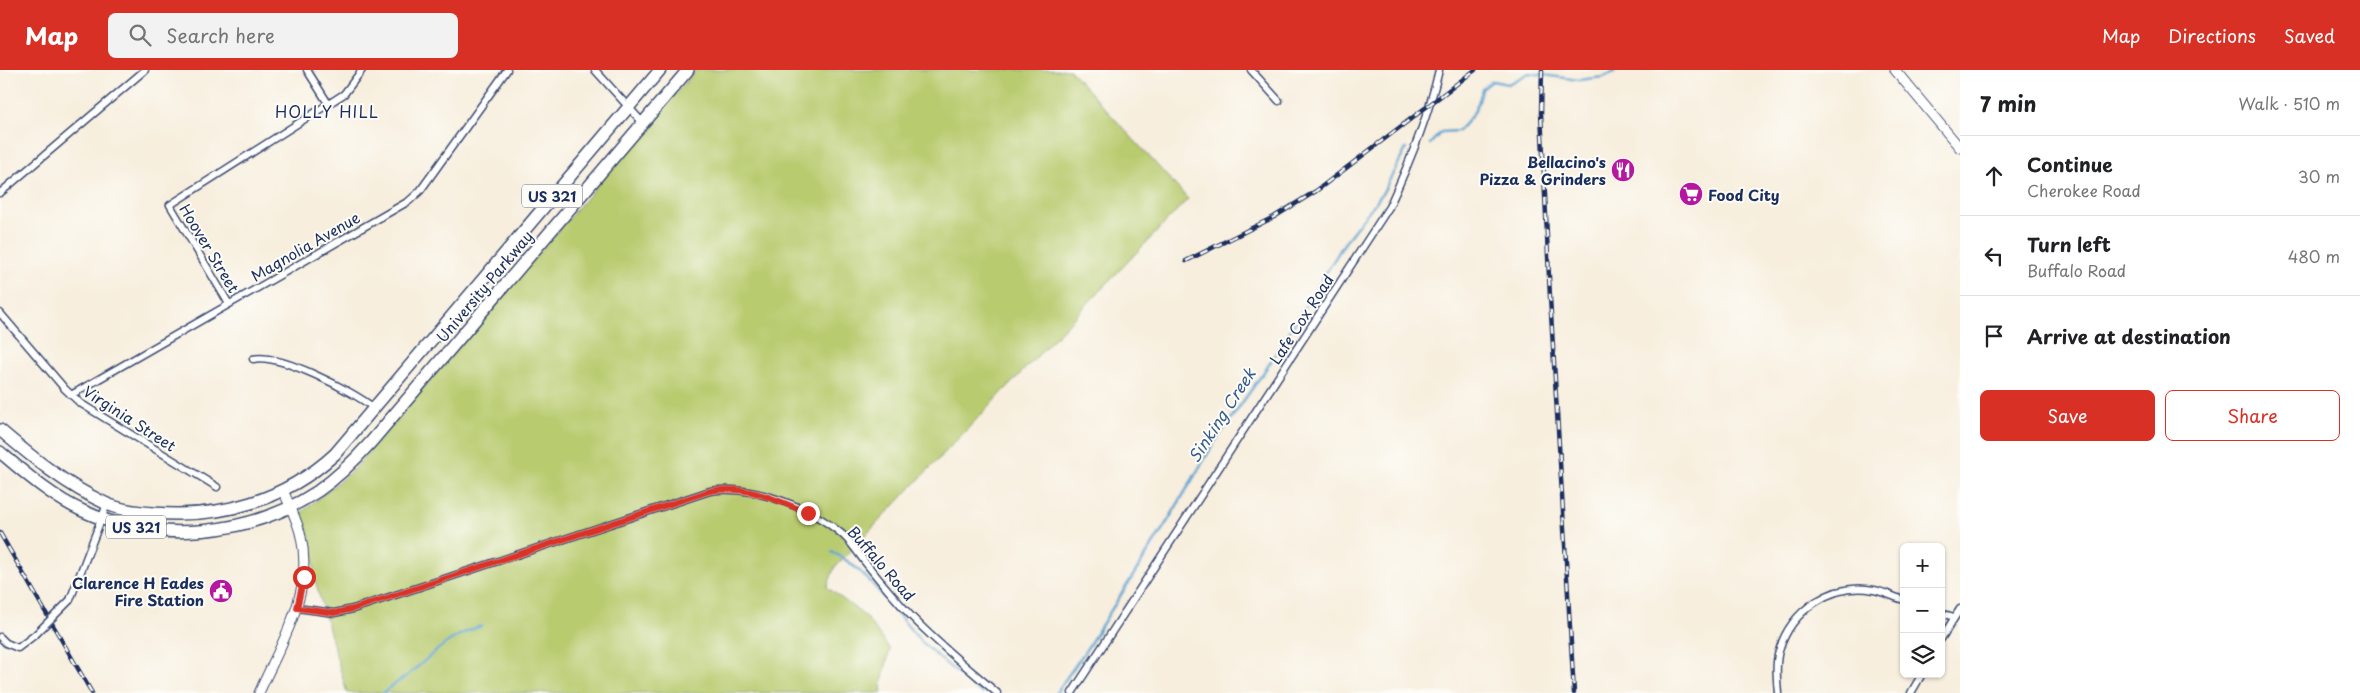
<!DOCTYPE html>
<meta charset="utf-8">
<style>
:root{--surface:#fff;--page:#f2f2f2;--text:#202124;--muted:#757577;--line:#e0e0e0;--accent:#d93025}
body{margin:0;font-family:"Playpen Sans",sans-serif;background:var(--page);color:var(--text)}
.controls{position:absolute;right:15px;bottom:15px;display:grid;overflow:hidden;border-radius:8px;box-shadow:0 1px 4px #0004}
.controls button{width:45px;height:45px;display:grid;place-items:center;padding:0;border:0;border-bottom:1px solid var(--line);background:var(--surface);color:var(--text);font:25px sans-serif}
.stop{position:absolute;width:15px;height:15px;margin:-11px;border:4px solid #d93025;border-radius:50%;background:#fff}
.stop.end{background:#d93025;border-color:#fff;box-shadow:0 1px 5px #0008}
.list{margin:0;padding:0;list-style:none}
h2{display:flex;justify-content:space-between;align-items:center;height:65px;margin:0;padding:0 20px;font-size:21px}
h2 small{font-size:16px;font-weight:400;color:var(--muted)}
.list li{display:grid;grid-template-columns:32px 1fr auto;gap:15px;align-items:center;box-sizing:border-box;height:80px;padding:0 20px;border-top:1px solid var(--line)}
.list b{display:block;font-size:19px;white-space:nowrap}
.list p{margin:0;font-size:16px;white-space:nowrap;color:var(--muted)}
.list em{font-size:16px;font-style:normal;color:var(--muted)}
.actions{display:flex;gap:10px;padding:15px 20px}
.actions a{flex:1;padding:11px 0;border:1px solid var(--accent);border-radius:8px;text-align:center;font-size:18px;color:var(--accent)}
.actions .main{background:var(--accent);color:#fff}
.icon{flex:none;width:28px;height:28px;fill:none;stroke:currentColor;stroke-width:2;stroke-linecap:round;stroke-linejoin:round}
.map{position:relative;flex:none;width:1960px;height:623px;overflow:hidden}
header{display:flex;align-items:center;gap:30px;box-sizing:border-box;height:70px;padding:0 25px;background:var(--accent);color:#fff}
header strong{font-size:24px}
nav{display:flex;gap:28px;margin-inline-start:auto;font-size:18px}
.search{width:350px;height:45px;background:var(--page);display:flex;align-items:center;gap:12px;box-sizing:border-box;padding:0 18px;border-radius:8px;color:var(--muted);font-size:19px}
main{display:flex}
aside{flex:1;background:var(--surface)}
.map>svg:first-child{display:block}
.green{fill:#b8cb6e;stroke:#6a7d66}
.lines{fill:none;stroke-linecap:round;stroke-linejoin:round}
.stream{stroke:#5ba2d1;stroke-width:2.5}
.street-casing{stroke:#3c4c71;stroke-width:9}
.secondary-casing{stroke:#3c4c71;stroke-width:11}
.highway-casing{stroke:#3c4c71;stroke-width:14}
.street{stroke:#fff;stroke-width:6}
.secondary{stroke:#fff;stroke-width:9}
.highway{stroke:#fff;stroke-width:11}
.rail-casing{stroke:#1b2f5e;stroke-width:4.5}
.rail{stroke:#fdfcf7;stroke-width:2.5;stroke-dasharray:8;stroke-linecap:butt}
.street-bridge-casing{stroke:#3c4c71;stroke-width:9;stroke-linecap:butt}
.street-bridge{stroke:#fff;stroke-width:6}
.route{stroke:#d93025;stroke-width:6}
.labels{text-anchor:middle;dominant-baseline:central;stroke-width:4;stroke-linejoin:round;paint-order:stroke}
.shield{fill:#fdfcf7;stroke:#5f6c8c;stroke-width:1}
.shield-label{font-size:14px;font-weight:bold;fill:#1b2f5e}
.poi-label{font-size:15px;font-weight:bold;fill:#1b2f5e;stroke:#fdfcf7;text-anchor:end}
.street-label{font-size:15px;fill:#1b2f5e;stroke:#fdfcf7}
.neighbourhood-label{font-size:16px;letter-spacing:1px;fill:#1b2f5e;stroke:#fdfcf7}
.water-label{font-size:16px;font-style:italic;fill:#355d8c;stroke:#fdfcf7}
</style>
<header>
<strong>Map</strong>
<div class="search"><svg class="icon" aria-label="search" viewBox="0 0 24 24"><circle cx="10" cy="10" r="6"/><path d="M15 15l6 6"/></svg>Search here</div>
<nav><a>Map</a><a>Directions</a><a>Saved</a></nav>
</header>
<main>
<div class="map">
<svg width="1960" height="623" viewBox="0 0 1960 623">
<rect width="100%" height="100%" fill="#fdfcf7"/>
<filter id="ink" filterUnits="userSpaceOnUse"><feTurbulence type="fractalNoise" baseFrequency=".02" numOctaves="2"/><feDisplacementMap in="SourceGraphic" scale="10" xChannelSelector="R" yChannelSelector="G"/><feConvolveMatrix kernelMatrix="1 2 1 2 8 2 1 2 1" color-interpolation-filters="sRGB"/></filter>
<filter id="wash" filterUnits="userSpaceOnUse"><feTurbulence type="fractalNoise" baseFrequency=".0096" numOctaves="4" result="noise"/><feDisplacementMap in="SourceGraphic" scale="20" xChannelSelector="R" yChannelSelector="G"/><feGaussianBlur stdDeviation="1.12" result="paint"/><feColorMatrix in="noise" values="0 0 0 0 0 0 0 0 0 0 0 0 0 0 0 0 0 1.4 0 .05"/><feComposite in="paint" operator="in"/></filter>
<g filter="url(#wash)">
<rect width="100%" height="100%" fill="#f7eedd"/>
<path class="green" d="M 696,0 L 1070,0 L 1188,129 L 835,497 L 827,517 L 866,547 L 890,579 L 881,616 L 882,623 L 347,623 L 314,507 L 314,484 L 302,442 L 355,398 Z"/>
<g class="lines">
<g class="stream">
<path d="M 1430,74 L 1441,62 L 1458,61 C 1473,46 1478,39 1482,19 L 1492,11 L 1508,14 L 1529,3 L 1579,10 L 1603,7 L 1618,0"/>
<path d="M 832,482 C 866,497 895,544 921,571 C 940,590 961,606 982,623"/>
<path d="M 383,623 C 391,615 401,611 409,604 C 436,582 446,568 481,556"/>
<path d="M 1056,623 L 1084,583 L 1169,449 L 1214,373 L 1268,296 L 1347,169 L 1382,124 L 1406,79"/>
</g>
</g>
</g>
<g filter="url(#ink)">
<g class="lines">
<g class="street-casing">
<g id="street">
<path d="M 307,0 L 329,35"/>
<path d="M 595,0 L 643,53"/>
<path d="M 1251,0 L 1279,31"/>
<path d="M 0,123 L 145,0"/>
<path d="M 229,234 L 170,135 L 344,24 L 362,0"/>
<path d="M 0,243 L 65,319 L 80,333 L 217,417"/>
<path d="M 253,289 C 279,283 353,321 374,338"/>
<path d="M 71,325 L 409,131 L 420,121 L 507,0"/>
<path d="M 70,530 L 107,434"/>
<path d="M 297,538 L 334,543 L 353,539 L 710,421 C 752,414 812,438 843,465 C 852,473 858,483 865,492 C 880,511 895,529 912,547 C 938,574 968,598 997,623"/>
<path d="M 1941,543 L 1954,547"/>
<path d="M 0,567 L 6,573 L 18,578 L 36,564"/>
<path d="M 1941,569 L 1960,539"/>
<path d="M 1072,623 L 1389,137 C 1410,92 1428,48 1439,0"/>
<path d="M 1778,623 C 1777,610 1775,594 1779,581 C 1791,540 1832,512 1874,520 C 1884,522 1894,527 1904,530"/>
<path d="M 1911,623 L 1922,604"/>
</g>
</g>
<g class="secondary-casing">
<g id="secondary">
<path d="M 1895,0 L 1960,78"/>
<path d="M 259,623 C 281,573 314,523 301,467 C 298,451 289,435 283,420"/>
</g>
</g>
<g class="highway-casing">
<g id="highway">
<path d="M 0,360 C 33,388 66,415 105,433 C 119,440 138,442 153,443 C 221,449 285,430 335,384 L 660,0"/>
<path d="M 0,382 C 26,404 52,427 83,441 C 157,475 250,466 318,421 C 338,407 355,390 371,372 L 688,0"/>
</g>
</g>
<use href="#street" class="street"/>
<use href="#secondary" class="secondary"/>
<use href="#highway" class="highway"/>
<g class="rail-casing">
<g id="rail">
<path d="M 1542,0 L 1541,43 L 1550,227 L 1574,623"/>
<path d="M 1186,191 L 1274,147 L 1316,121 L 1475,0"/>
<path d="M 0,463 L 92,623"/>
</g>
</g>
<use href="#rail" class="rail"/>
<g class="street-bridge-casing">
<path id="street-bridge" d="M 36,564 L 70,530"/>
</g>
<use href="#street-bridge" class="street-bridge"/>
</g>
</g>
<g class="lines" filter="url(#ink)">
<path class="route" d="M 304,507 L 297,538 L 334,543 L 353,539 L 710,421 C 747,415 775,429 808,443"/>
</g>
<defs>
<g id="restaurant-disc" transform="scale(1.25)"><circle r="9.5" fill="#b5179e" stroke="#fdfcf7"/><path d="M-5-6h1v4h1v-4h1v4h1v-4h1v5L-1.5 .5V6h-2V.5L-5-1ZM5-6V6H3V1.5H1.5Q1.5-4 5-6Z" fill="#fff"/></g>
<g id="supermarket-disc" transform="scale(1.25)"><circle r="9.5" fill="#b5179e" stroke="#fdfcf7"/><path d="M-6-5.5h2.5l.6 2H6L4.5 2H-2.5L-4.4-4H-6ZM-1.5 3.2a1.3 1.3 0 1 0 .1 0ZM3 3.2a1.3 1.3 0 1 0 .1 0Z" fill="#fff"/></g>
<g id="civic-disc" transform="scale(1.25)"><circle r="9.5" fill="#b5179e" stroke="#fdfcf7"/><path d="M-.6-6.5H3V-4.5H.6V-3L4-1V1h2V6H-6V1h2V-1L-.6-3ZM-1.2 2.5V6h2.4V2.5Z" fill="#fff"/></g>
</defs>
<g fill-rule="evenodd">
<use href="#restaurant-disc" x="1623" y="100"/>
<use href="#supermarket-disc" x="1691" y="124"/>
<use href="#civic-disc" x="221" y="521"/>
</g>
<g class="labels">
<g class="shield">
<rect x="522" y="114.5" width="60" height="23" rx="4"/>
<rect x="106" y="445.5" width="60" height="23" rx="4"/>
</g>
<g class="shield-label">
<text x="552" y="126">US 321</text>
<text x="136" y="457">US 321</text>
</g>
<g class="poi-label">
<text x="1606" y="91">Bellacino's<tspan x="1606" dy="17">Pizza &amp; Grinders</tspan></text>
<text x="1708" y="124" text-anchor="start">Food City</text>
<text x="204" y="512">Clarence H Eades<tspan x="204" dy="17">Fire Station</tspan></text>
</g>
<g class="street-label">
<text transform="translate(305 176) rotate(-30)">Magnolia Avenue</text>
<text transform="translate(210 178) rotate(59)">Hoover Street</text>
<text transform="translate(484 216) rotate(-50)">University Parkway</text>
<text transform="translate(1301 249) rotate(-57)">Lafe Cox Road</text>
<text transform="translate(130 348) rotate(33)">Virginia Street</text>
<text transform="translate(882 493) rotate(49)">Buffalo Road</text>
</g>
<g class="neighbourhood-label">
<text x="327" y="41">HOLLY HILL</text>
</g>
<g class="water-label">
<text transform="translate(1221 345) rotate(-57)">Sinking Creek</text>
</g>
</g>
</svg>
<div class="controls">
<button>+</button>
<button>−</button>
<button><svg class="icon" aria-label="layers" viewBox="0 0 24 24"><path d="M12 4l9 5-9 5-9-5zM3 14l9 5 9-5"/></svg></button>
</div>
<div class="stop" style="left:304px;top:507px"></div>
<div class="stop end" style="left:808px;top:443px"></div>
</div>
<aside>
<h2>7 min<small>Walk · 510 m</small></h2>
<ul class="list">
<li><svg class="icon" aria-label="ahead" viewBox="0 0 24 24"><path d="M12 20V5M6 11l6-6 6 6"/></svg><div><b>Continue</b><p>Cherokee Road</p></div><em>30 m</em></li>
<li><svg class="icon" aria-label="left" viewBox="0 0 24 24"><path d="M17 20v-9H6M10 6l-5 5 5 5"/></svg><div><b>Turn left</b><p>Buffalo Road</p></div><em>480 m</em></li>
<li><svg class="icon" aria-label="arrive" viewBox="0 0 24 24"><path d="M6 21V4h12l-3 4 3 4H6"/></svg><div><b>Arrive at destination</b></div></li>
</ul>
<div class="actions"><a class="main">Save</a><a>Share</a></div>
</aside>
</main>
